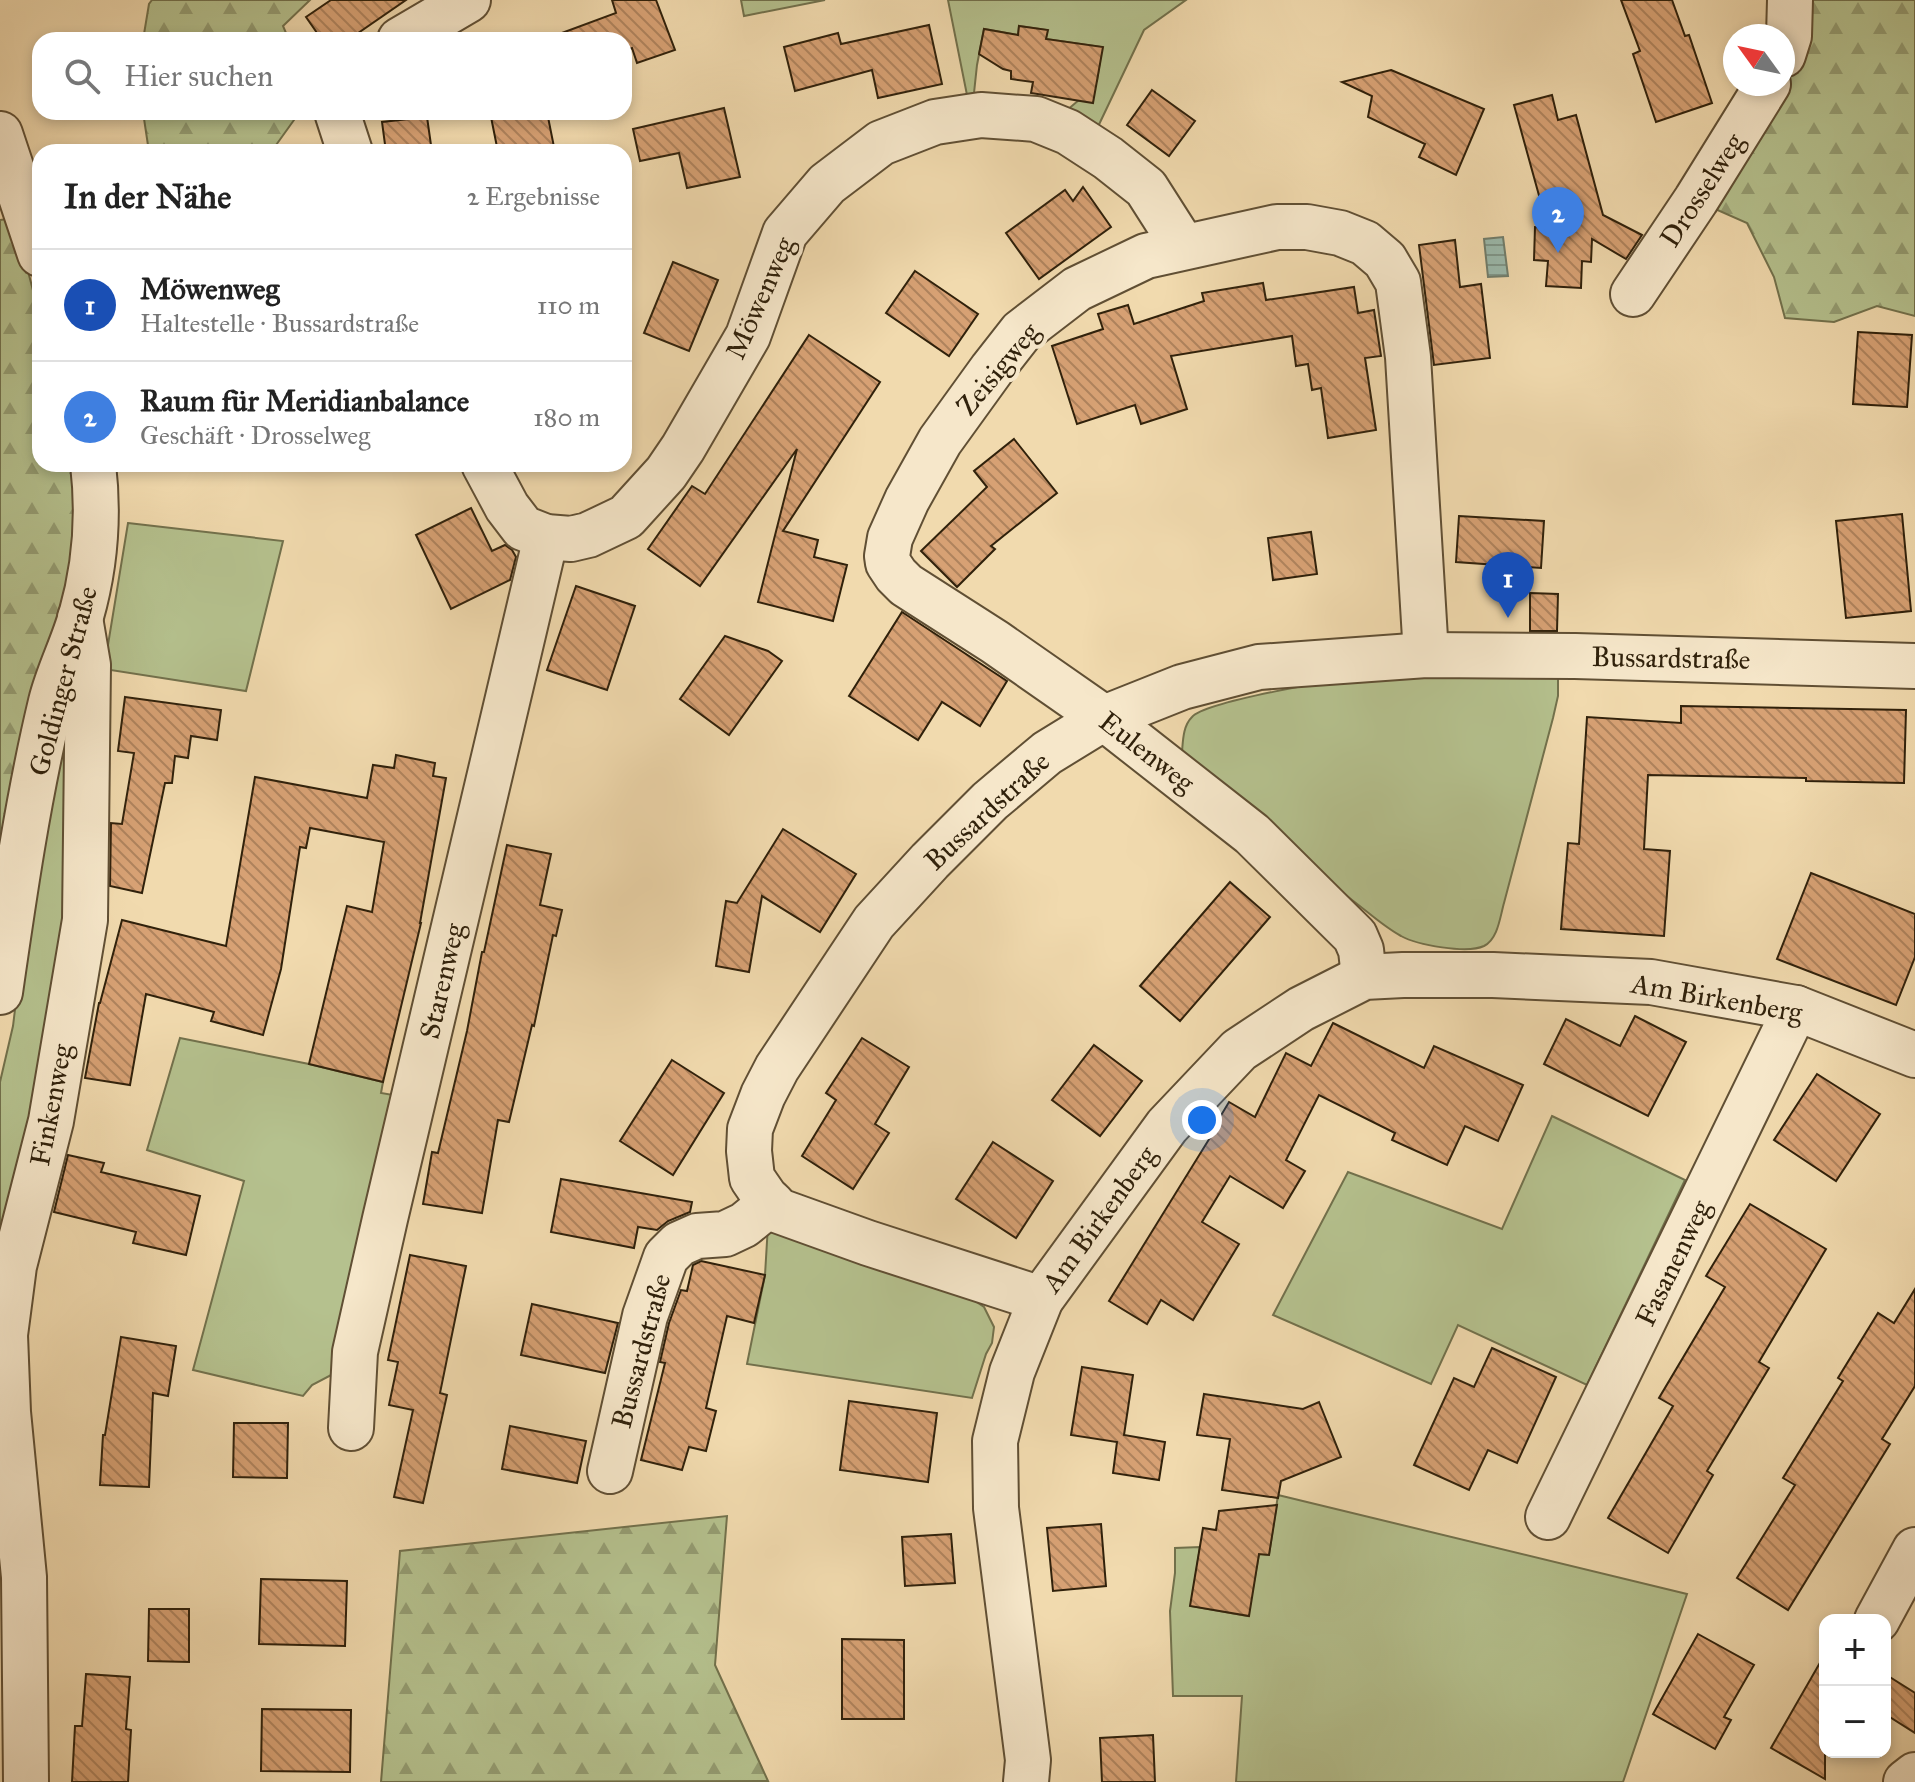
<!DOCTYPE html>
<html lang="de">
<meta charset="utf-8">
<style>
:root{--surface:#fff;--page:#f6f6f6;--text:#222;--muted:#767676;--line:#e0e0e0;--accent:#d93025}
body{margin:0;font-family:"IM FELL Great Primer",serif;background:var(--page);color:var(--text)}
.controls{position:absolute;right:24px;bottom:24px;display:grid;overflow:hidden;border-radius:16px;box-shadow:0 4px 12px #0003}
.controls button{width:72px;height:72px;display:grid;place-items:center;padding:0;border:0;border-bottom:2px solid var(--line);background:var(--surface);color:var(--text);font:40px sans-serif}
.compass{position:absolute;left:1723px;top:24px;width:72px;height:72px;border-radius:50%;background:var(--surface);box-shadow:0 4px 12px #0003;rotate:303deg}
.you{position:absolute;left:1202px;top:1120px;width:28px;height:28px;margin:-20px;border:6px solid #fff;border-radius:50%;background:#1a73e8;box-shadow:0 0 0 12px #1a73e833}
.badge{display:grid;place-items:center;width:52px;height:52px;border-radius:50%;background:var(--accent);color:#fff;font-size:26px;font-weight:700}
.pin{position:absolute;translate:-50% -66px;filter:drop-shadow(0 2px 4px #0008)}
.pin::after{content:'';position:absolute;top:42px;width:28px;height:24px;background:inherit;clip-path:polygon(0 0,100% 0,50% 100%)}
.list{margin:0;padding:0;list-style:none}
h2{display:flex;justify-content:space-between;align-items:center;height:104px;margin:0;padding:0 32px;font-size:34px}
h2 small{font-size:26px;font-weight:400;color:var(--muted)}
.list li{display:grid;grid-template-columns:52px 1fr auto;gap:24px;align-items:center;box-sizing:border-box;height:112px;padding:0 32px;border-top:2px solid var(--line)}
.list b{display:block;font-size:30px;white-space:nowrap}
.list p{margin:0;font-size:26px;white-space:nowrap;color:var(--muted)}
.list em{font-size:26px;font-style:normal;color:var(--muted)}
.icon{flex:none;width:44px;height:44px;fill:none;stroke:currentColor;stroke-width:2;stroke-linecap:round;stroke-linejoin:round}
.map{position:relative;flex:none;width:1915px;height:1782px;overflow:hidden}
.search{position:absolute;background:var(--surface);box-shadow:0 4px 12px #0003;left:32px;top:32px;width:600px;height:88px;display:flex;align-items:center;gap:20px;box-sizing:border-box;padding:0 28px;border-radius:24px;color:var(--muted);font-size:30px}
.panel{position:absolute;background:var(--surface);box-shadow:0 4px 12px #0003;left:32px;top:144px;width:600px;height:328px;border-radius:24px}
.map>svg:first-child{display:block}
.green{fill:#b5c18e;stroke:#72714c;stroke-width:2}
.forest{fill:url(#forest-firs);stroke:#72714c;stroke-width:2}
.water{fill:url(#water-rules);stroke:#707d6c;stroke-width:2}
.building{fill:url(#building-back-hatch);stroke:#30210b;stroke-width:2}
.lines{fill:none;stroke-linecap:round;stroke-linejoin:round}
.minor-casing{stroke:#604f34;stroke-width:48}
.minor{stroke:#f6e7ca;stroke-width:44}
.labels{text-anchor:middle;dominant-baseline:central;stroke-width:8;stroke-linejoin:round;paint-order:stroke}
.street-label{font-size:28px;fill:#30210b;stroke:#f6e7ca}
</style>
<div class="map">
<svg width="1915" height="1782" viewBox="0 0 1915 1782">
<defs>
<pattern id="forest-firs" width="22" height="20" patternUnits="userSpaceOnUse" patternTransform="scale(2)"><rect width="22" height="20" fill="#b5c18e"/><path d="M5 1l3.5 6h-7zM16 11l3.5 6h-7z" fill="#949c72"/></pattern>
<pattern id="water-rules" width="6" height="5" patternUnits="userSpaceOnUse" patternTransform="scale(2)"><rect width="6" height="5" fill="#9bbaad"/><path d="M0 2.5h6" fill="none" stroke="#7f978b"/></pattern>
<pattern id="building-back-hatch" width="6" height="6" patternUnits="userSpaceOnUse" patternTransform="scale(2)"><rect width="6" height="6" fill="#d7a174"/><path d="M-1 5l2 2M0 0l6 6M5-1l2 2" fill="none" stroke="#af835d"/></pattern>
</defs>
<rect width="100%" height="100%" fill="#f1daae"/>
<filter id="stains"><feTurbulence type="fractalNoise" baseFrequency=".0025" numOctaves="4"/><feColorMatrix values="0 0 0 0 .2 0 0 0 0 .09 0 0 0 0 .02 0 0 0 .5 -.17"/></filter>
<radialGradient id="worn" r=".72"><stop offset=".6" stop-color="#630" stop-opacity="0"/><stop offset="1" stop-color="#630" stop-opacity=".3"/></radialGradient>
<g class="green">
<path d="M 741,0 L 825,0 L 744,16 Z"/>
<path d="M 948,0 L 1186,0 L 1144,30 L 1094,135 L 1060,116 L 1079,100 L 1083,79 L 1097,81 L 1102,47 L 1046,39 L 1047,30 L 1019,26 L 1018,35 L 984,29 L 977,65 L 974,93 L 967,95 Z"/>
<path d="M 128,523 L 283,541 L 246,691 L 104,669 Z"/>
<path d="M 76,671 L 63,967 L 0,1257 L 0,1082 L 13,1026 L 33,863 Z"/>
<path d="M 1366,676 L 1558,678 L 1558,696 L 1553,718 L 1504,903 C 1500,917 1498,939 1484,946 C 1467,954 1417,945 1401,936 C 1384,927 1368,912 1352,900 C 1293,854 1238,802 1182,752 C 1183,740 1183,726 1192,717 C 1206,701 1339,679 1366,676 Z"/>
<path d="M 180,1038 L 309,1064 L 383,1082 L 381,1093 L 399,1096 L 335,1373 L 312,1385 L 303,1396 L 193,1370 L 244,1181 L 147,1150 Z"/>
<path d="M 1552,1116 L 1685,1180 L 1587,1385 L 1458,1325 L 1431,1384 L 1273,1315 L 1348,1172 L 1502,1229 Z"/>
<path d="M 768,1225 L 969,1297 L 984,1307 L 994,1327 L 992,1343 L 986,1354 L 972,1398 L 747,1364 L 765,1275 Z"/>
<path d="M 1278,1495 L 1687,1594 L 1623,1782 L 1236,1782 L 1242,1696 L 1173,1696 L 1170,1611 L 1175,1573 L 1175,1548 L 1200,1547 L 1191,1606 L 1248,1616 L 1259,1554 L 1269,1555 Z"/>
</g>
<g class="forest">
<path d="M 152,0 L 310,0 L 283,26 L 289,40 L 143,40 L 149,4 Z"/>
<path d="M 1790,0 L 1915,0 L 1915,316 L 1877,306 L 1834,322 L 1785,318 L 1774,277 L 1747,223 L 1706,205 Z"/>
<path d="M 143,112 L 294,112 L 294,120 L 271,152 L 149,152 Z"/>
<path d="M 14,218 L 40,317 L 40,464 L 72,464 L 79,511 L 72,559 L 0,856 L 0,220 Z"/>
<path d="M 727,1516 L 715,1665 L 768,1781 L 381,1782 L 400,1551 Z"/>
</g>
<path class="water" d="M 1503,237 L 1508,276 L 1488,277 L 1484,239 Z"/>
<g class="building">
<path d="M 331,0 L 406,0 L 348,40 L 322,40 L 306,17 Z"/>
<path d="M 612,0 L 656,0 L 675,50 L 637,63 L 632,48 L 624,51 L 624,40 L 551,40 L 551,37 L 616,13 Z"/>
<path d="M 1621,0 L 1672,0 L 1685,36 L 1689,35 L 1712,103 L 1656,122 L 1633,54 L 1640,51 Z"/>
<path d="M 929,25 L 942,84 L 878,98 L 872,70 L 795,91 L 784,47 L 838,33 L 841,44 Z"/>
<path d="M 1019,26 L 1048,30 L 1046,39 L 1103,47 L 1093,103 L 1031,93 L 1033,82 L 1011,79 L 1011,71 L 1003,69 L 979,54 L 984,29 L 1018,35 Z"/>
<path d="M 1391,70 L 1484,109 L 1456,175 L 1419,157 L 1425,144 L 1368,117 L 1372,96 L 1342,82 Z"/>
<path d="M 1152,90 L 1195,121 L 1169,156 L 1127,125 Z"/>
<path d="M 1552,95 L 1558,120 L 1576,115 L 1603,215 L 1642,235 L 1626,259 L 1592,239 L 1591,262 L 1582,261 L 1581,288 L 1546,286 L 1548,261 L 1534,260 L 1535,227 L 1548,228 L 1514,105 Z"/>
<path d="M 724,108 L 740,177 L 687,188 L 679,153 L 640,161 L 633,129 Z"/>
<path d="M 490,112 L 547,112 L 555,152 L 498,152 Z"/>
<path d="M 427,117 L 432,152 L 386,152 L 382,122 Z"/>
<path d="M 1083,187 L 1111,227 L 1039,279 L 1006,233 L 1065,190 L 1073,201 Z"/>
<path d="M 1455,240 L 1460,287 L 1481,284 L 1490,358 L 1434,365 L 1419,245 Z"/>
<path d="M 673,262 L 718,280 L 689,351 L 644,333 Z"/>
<path d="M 915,271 L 978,314 L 949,356 L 886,313 Z"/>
<path d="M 1263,283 L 1266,300 L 1354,287 L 1358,313 L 1374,310 L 1381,356 L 1365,358 L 1376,430 L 1328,438 L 1321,388 L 1312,390 L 1308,364 L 1296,366 L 1292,336 L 1171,356 L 1187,409 L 1141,424 L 1135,405 L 1077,424 L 1052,346 L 1103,329 L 1098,314 L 1128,305 L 1134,324 L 1204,301 L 1202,293 Z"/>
<path d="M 1858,332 L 1912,335 L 1907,407 L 1853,404 Z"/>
<path d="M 809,335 L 880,382 L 783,531 L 818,540 L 814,557 L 847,565 L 833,621 L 758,602 L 797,449 L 700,586 L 648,549 L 692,486 L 705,494 Z"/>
<path d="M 1014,439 L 1057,493 L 991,546 L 995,549 L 957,587 L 921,551 L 987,487 L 974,471 Z"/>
<path d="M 471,508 L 492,551 L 505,545 L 512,550 L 516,557 L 510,580 L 451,609 L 416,535 Z"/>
<path d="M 1902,514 L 1911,611 L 1846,618 L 1836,521 Z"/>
<path d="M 1459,516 L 1544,521 L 1541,568 L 1456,562 Z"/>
<path d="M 1311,532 L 1317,574 L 1273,580 L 1268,538 Z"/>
<path d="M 576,586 L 635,606 L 607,690 L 547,670 Z"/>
<path d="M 1530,593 L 1558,594 L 1557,631 L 1530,631 Z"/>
<path d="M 902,612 L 1007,681 L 980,726 L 942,702 L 918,740 L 849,696 Z"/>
<path d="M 725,636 L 768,651 L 782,661 L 729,735 L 680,699 Z"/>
<path d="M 125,697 L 221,710 L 217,740 L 191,736 L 188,758 L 175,756 L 172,783 L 165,783 L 142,893 L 110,886 L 111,823 L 122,824 L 134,753 L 118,751 Z"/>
<path d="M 1681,706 L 1906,710 L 1904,783 L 1806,781 L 1806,778 L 1648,775 L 1644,849 L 1670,851 L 1664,936 L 1561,929 L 1568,843 L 1579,844 L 1587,717 L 1681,723 Z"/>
<path d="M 396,755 L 435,763 L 433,776 L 446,778 L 420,923 L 421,923 L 383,1082 L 309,1064 L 347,906 L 372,912 L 384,842 L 310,828 L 306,848 L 300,847 L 281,969 L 263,1035 L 211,1021 L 214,1012 L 146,994 L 130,1085 L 85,1078 L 99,1003 L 100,1003 L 122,920 L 226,946 L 255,777 L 367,798 L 373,765 L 394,768 Z"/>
<path d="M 783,829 L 856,874 L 820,932 L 762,896 L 749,972 L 716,966 L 726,901 L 737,903 Z"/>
<path d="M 507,845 L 551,854 L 540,905 L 562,910 L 556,936 L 553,935 L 534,1026 L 532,1025 L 509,1122 L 498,1120 L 482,1213 L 423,1204 L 432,1152 L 438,1153 L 467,1031 L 482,952 L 484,952 Z"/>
<path d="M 1811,873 L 1915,914 L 1915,957 L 1896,1005 L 1777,959 Z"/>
<path d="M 1230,882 L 1270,917 L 1180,1021 L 1140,986 Z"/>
<path d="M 1635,1016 L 1686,1042 L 1648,1116 L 1544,1064 L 1566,1019 L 1620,1046 Z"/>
<path d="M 1333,1023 L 1424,1068 L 1434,1046 L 1523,1085 L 1498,1141 L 1465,1126 L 1447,1165 L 1392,1140 L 1395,1133 L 1319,1095 L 1286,1160 L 1305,1171 L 1283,1208 L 1230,1176 L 1202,1222 L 1239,1244 L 1193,1320 L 1161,1300 L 1147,1324 L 1109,1301 L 1216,1128 L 1214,1127 L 1229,1102 L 1255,1117 L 1286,1053 L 1311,1066 Z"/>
<path d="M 862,1038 L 909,1067 L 875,1124 L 889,1133 L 853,1189 L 802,1156 L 836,1100 L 826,1093 Z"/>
<path d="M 1094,1045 L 1142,1081 L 1100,1136 L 1052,1100 Z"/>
<path d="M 672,1060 L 724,1093 L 673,1175 L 620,1141 Z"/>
<path d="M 1817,1074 L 1880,1114 L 1836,1181 L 1774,1140 Z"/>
<path d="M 993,1142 L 1053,1181 L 1016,1238 L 956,1199 Z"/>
<path d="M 68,1155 L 104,1163 L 101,1172 L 200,1196 L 186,1255 L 133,1243 L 136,1232 L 54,1212 Z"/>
<path d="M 561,1179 L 692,1202 L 690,1212 L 668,1221 L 657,1230 L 638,1227 L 634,1248 L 551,1232 Z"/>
<path d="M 1750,1204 L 1826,1249 L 1759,1362 L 1769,1368 L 1707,1471 L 1713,1475 L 1668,1553 L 1608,1518 L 1673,1406 L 1659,1398 L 1725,1287 L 1706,1276 Z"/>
<path d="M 410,1255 L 466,1266 L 440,1393 L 447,1395 L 423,1503 L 394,1497 L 413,1410 L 389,1405 L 398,1362 L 388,1360 Z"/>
<path d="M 701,1261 L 765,1275 L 754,1323 L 727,1316 L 706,1408 L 716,1411 L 706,1451 L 689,1447 L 682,1470 L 641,1460 L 665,1363 L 660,1362 L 669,1323 L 681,1290 L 687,1291 L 693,1265 Z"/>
<path d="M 1915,1289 L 1915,1386 L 1882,1439 L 1890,1444 L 1788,1610 L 1737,1578 L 1795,1485 L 1783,1478 L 1843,1381 L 1838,1378 L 1878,1313 L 1894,1323 Z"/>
<path d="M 532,1304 L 618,1323 L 605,1373 L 521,1355 Z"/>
<path d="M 121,1337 L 176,1346 L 168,1396 L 153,1393 L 149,1487 L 100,1485 L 103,1435 L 105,1435 Z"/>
<path d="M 1492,1348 L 1556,1377 L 1517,1463 L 1488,1450 L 1469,1490 L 1414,1465 L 1454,1378 L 1474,1387 Z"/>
<path d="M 1082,1367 L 1133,1375 L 1124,1435 L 1165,1442 L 1159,1480 L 1113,1473 L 1117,1442 L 1071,1435 Z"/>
<path d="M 1204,1394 L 1303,1409 L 1319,1402 L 1341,1457 L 1281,1481 L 1278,1498 L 1222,1490 L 1230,1439 L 1197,1435 Z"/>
<path d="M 849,1401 L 937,1413 L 928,1482 L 840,1470 Z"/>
<path d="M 234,1423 L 288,1423 L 287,1478 L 233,1477 Z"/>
<path d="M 510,1426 L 586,1441 L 577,1483 L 502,1469 Z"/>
<path d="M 1277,1505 L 1269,1555 L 1259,1554 L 1249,1616 L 1190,1606 L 1203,1528 L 1216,1530 L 1219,1511 Z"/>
<path d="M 1101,1524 L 1106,1586 L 1053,1591 L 1047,1528 Z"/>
<path d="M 951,1534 L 955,1583 L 905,1586 L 902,1537 Z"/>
<path d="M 261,1579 L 347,1581 L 345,1646 L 259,1644 Z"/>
<path d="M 149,1609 L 189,1609 L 189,1662 L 148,1661 Z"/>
<path d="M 1698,1634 L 1754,1665 L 1724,1717 L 1731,1720 L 1715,1749 L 1653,1714 Z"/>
<path d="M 842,1639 L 904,1640 L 904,1719 L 842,1719 Z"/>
<path d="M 1825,1654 L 1825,1779 L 1771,1748 Z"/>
<path d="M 86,1674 L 130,1677 L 126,1729 L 131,1730 L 128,1782 L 72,1782 L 75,1726 L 82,1726 Z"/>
<path d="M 1885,1674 L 1915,1693 L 1915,1733 L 1885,1714 Z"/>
<path d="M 262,1709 L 351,1710 L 350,1772 L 261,1771 Z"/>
<path d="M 1153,1735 L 1155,1782 L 1102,1782 L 1100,1738 Z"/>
</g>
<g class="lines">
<g class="minor-casing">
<g id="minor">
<path d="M 400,40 L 468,0"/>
<path d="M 1783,55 L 1789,36 L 1790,0"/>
<path d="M 337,112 L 350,152"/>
<path d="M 0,134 L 40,254"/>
<path d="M 1633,294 L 1696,200 L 1768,84"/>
<path d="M 484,464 L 507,507 L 523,528 L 546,537 L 571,539 L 588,535 L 626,517 L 666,473 L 683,448 L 748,336 L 785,233 L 827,184 L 881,143 L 935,122 L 981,115 L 1036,119 L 1068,132 L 1108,158 L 1146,188 L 1183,246"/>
<path d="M 1364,977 L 1361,950 L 1355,936 L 1252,834 L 1104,718 L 995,642 L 906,585 L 896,575 L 888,563 L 887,556 L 890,538 L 907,500 L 940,441 L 992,369 L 1021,332 L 1077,289 L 1146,256 L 1277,227 L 1307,227 L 1340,233 L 1365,243 L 1385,260 L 1398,282 L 1408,357 L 1426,655"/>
<path d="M 0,992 C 14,895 28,798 51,702 C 58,673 73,645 81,616 C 95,567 99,514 93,464"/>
<path d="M 1041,1299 L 868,1243 L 779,1211 L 765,1197 L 752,1178 L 749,1151 L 750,1129 L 763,1095 L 777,1068 L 874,922 L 930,861 L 990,801 L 1047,753 L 1104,718 L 1182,687 L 1259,667 L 1426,655 L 1575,656 L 1915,666"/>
<path d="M 351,1428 L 355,1352 L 385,1219 L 546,537"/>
<path d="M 610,1471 L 645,1316 L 666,1257 L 679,1244 L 697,1236 L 725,1234 L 744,1225 L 771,1203"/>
<path d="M 1548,1517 L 1796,1008"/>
<path d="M 1877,1620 L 1915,1550"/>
<path d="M 26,1782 L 24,1577 L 8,1412 L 5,1335 L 14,1266 L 51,1121 L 85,920 L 88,665 L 80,618"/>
<path d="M 1026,1782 L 1028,1760 L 996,1508 L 995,1441 L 1012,1372 L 1041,1299 L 1167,1126 L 1239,1050 L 1301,1009 L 1364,977 L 1403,975 L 1493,975 L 1651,982 L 1796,1008 L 1915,1055"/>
<path d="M 1906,1782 L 1915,1775"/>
</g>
</g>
<use href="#minor" class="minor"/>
</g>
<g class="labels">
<g class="street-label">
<text transform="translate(1702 190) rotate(-57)">Drosselweg</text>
<text transform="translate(760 298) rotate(-66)">Möwenweg</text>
<text transform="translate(998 369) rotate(-50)">Zeisigweg</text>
<text transform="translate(1671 658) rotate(1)">Bussardstraße</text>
<text transform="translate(63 681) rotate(-75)">Goldinger Straße</text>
<text transform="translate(1147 752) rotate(38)">Eulenweg</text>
<text transform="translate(987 811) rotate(-43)">Bussardstraße</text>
<text transform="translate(442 981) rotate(-77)">Starenweg</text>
<text transform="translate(1717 998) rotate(10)">Am Birkenberg</text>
<text transform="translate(51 1105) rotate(-79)">Finkenweg</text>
<text transform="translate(1099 1219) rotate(-54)">Am Birkenberg</text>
<text transform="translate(1673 1263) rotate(-64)">Fasanenweg</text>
<text transform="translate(641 1351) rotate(-75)">Bussardstraße</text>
</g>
</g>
<rect width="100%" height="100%" filter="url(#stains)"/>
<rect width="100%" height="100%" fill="url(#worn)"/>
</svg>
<div class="controls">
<button>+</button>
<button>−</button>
</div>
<svg class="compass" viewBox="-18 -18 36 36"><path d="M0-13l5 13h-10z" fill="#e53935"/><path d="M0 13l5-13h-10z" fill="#767676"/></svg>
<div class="you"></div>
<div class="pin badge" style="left:1508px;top:618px;background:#1a4fb4">1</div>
<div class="pin badge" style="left:1558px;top:253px;background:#3f7fe0">2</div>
<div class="search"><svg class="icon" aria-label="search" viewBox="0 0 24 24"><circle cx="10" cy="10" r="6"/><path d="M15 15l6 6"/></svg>Hier suchen</div>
<section class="panel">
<h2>In der Nähe<small>2 Ergebnisse</small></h2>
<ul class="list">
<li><span class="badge" style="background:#1a4fb4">1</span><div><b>Möwenweg</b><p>Haltestelle · Bussardstraße</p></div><em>110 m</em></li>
<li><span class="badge" style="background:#3f7fe0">2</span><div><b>Raum für Meridianbalance</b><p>Geschäft · Drosselweg</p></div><em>180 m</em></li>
</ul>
</section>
</div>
